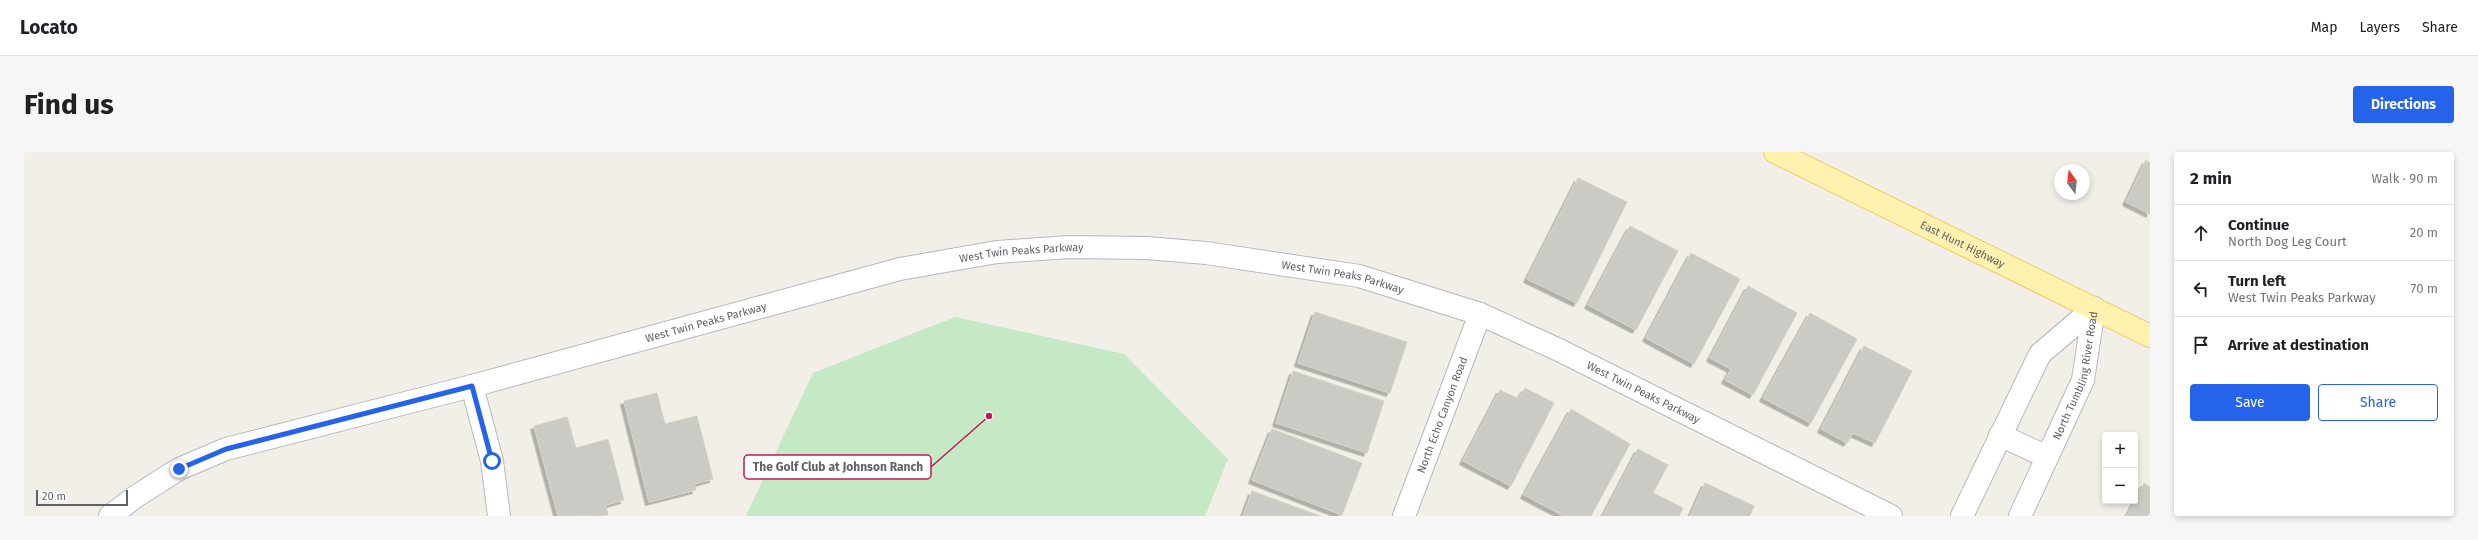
<!DOCTYPE html>
<meta charset="utf-8">
<style>
:root{--surface:#fff;--page:#f6f6f6;--text:#202124;--muted:#757577;--line:#e0e0e0;--accent:#2563eb}
body{margin:0;font-family:"Fira Sans",sans-serif;background:var(--page);color:var(--text)}
.controls{position:absolute;right:12px;bottom:12px;display:grid;overflow:hidden;border-radius:4px;box-shadow:0 2px 6px #0003}
.controls button{width:36px;height:36px;display:grid;place-items:center;padding:0;border:0;border-bottom:1px solid var(--line);background:var(--surface);color:var(--text);font:20px sans-serif}
.compass{position:absolute;left:2030px;top:12px;width:36px;height:36px;border-radius:50%;background:var(--surface);box-shadow:0 2px 6px #0003;rotate:345deg}
.scale{position:absolute;left:12px;bottom:10px;width:92px;box-sizing:border-box;padding-left:4px;border:2px solid #5f6368;border-top:0;font-size:11px;line-height:14px;white-space:nowrap;color:#5f6368;-webkit-text-stroke:3px #fff;paint-order:stroke}
.stop{position:absolute;width:12px;height:12px;margin:-9px;border:3px solid #2563eb;border-radius:50%;background:#fff}
.stop.end{background:#2563eb;border-color:#fff;box-shadow:0 1px 4px #0008}
.list{margin:0;padding:0;list-style:none}
h2{display:flex;justify-content:space-between;align-items:center;height:52px;margin:0;padding:0 16px;font-size:17px}
h2 small{font-size:13px;font-weight:400;color:var(--muted)}
.list li{display:grid;grid-template-columns:26px 1fr auto;gap:12px;align-items:center;box-sizing:border-box;height:56px;padding:0 16px;border-top:1px solid var(--line)}
.list b{display:block;font-size:15px;white-space:nowrap}
.list p{margin:0;font-size:13px;white-space:nowrap;color:var(--muted)}
.list em{font-size:13px;font-style:normal;color:var(--muted)}
.actions{display:flex;gap:8px;padding:12px 16px}
.actions a{flex:1;padding:9px 0;border:1px solid var(--accent);border-radius:4px;text-align:center;font-size:14px;color:var(--accent)}
.actions .main{background:var(--accent);color:#fff}
.icon{flex:none;width:22px;height:22px;fill:none;stroke:currentColor;stroke-width:2;stroke-linecap:round;stroke-linejoin:round}
.map{position:relative;flex:none;width:2126px;height:364px;overflow:hidden;border-radius:4px}
header{display:flex;align-items:center;gap:24px;box-sizing:border-box;height:56px;padding:0 20px;background:var(--surface);border-bottom:1px solid var(--line)}
header strong{font-size:19px}
nav{display:flex;gap:22px;margin-inline-start:auto;font-size:14px}
.intro{display:flex;align-items:center;justify-content:space-between;box-sizing:border-box;height:96px;padding:0 24px}
h1{margin:0;font-size:28px}
.button{padding:10px 18px;border-radius:4px;background:var(--accent);color:#fff;font-size:14px;font-weight:700}
main{display:flex;gap:24px;padding:0 24px}
aside{flex:1;background:var(--surface);border-radius:4px;box-shadow:0 2px 6px #0003}
.map>svg:first-child{display:block}
.green{fill:#c5e8c5}
.building{fill:#cccac5;stroke:#d6d1c6;filter:url(#shadow)}
.lines{fill:none;stroke-linecap:round;stroke-linejoin:round}
.minor-casing{stroke:#b5b8bc;stroke-width:24}
.major-casing{stroke:#f2c960;stroke-width:24}
.minor{stroke:#fff;stroke-width:22}
.major{stroke:#fff2af;stroke-width:22}
.route{stroke:#2563eb;stroke-width:5}
.labels{text-anchor:middle;dominant-baseline:central;stroke-width:3.5;stroke-linejoin:round;paint-order:stroke}
.street-label{font-size:11px;fill:#5f6368;stroke:#fff}
.leader{fill:none;stroke:#c2185b;stroke-width:1.5}
.callout-dot{fill:#c2185b;stroke:#fff;stroke-width:1.5}
.callout{fill:#fff;stroke:#c2185b;stroke-width:1.5}
.callout-label{font-size:12px;text-anchor:middle;font-weight:bold;fill:#5f6368}
</style>
<header>
<strong>Locato</strong>
<nav><a>Map</a><a>Layers</a><a>Share</a></nav>
</header>
<div class="intro"><h1>Find us</h1><a class="button">Directions</a></div>
<main>
<div class="map">
<svg width="2126" height="364" viewBox="0 0 2126 364">
<defs>
<filter id="shadow"><feDropShadow dx="-3.5" dy="3.5" stdDeviation="0" flood-color="#0004"/></filter>
</defs>
<rect width="100%" height="100%" fill="#f1efe8"/>
<path class="green" d="M 931,165 L 1100,202 L 1204,307 L 1181,364 L 722,364 L 789,221 Z"/>
<g class="building">
<path d="M 2122,8 L 2126,11 L 2126,62 L 2102,50 Z"/>
<path d="M 1554,26 L 1603,50 L 1553,151 L 1503,127 Z"/>
<path d="M 1606,74 L 1654,99 L 1612,178 L 1564,153 Z"/>
<path d="M 1667,101 L 1716,127 L 1670,212 L 1622,186 Z"/>
<path d="M 1724,134 L 1773,161 L 1729,243 L 1701,228 L 1707,217 L 1686,206 Z"/>
<path d="M 1291,160 L 1383,190 L 1366,241 L 1274,211 Z"/>
<path d="M 1786,161 L 1833,187 L 1787,271 L 1739,246 Z"/>
<path d="M 1840,194 L 1888,219 L 1851,291 L 1829,281 L 1823,291 L 1797,277 Z"/>
<path d="M 1269,219 L 1360,249 L 1343,301 L 1252,271 Z"/>
<path d="M 1501,236 L 1530,251 L 1487,334 L 1439,309 L 1476,238 L 1495,247 Z"/>
<path d="M 633,241 L 641,272 L 673,264 L 689,327 L 670,332 L 672,338 L 625,350 L 600,249 Z"/>
<path d="M 1547,257 L 1606,292 L 1567,364 L 1540,364 L 1500,343 Z"/>
<path d="M 543,265 L 552,296 L 584,287 L 600,348 L 582,353 L 584,363 L 534,364 L 510,274 Z"/>
<path d="M 1248,277 L 1338,311 L 1318,363 L 1228,328 Z"/>
<path d="M 1614,297 L 1644,313 L 1629,341 L 1659,356 L 1655,364 L 1579,364 Z"/>
<path d="M 1681,331 L 1730,354 L 1726,364 L 1666,364 Z"/>
<path d="M 2120,331 L 2126,335 L 2126,364 L 2103,364 Z"/>
<path d="M 1228,339 L 1296,364 L 1219,364 Z"/>
</g>
<g class="lines">
<g class="minor-casing">
<g id="minor">
<path d="M 448,234 L 468,309 L 475,364"/>
<path d="M 1976,283 L 2023,305"/>
<path id="s1" d="M 86,364 L 111,345 L 155,317 L 202,297 L 448,234 L 876,117 L 973,100 L 1045,95 L 1123,96 L 1182,101 L 1335,124 L 1456,162 L 1535,198 L 1867,364"/>
<path id="s2" d="M 1380,364 L 1456,162"/>
<path d="M 1938,364 L 2016,202 L 2070,156"/>
<path id="s3" d="M 1996,364 L 2059,228 L 2070,156"/>
</g>
</g>
<g class="major-casing">
<g id="major">
<path id="s4" d="M 1751,0 L 2126,184"/>
</g>
</g>
<use href="#minor" class="minor"/>
<use href="#major" class="major"/>
</g>
<g class="lines">
<path class="route" d="M 155,317 L 202,297 L 448,234 L 468,309"/>
</g>
<g class="labels">
<g class="street-label">
<text stroke="none"><textPath href="#s4" startOffset="209">East Hunt Highway</textPath></text>
<text stroke="none"><textPath href="#s1" startOffset="955">West Twin Peaks Parkway</textPath></text>
<text stroke="none"><textPath href="#s1" startOffset="1279">West Twin Peaks Parkway</textPath></text>
<text stroke="none"><textPath href="#s1" startOffset="631">West Twin Peaks Parkway</textPath></text>
<text stroke="none"><textPath href="#s3" startOffset="152">North Tumbling River Road</textPath></text>
<text stroke="none"><textPath href="#s1" startOffset="1603">West Twin Peaks Parkway</textPath></text>
<text stroke="none"><textPath href="#s2" startOffset="108">North Echo Canyon Road</textPath></text>
</g>
</g>
<path class="leader" d="M965 264L907 315"/>
<circle class="callout-dot" cx="965" cy="264" r="4"/>
<rect class="callout" x="720" y="303" width="187" height="24" rx="4"/>
<g class="callout-label">
<text x="814" y="319">The Golf Club at Johnson Ranch</text>
</g>
</svg>
<div class="controls">
<button>+</button>
<button>−</button>
</div>
<svg class="compass" viewBox="-18 -18 36 36"><path d="M0-13l5 13h-10z" fill="#e53935"/><path d="M0 13l5-13h-10z" fill="#757577"/></svg>
<div class="scale">20 m</div>
<div class="stop" style="left:468px;top:309px"></div>
<div class="stop end" style="left:155px;top:317px"></div>
</div>
<aside>
<h2>2 min<small>Walk · 90 m</small></h2>
<ul class="list">
<li><svg class="icon" aria-label="ahead" viewBox="0 0 24 24"><path d="M12 20V5M6 11l6-6 6 6"/></svg><div><b>Continue</b><p>North Dog Leg Court</p></div><em>20 m</em></li>
<li><svg class="icon" aria-label="left" viewBox="0 0 24 24"><path d="M17 20v-9H6M10 6l-5 5 5 5"/></svg><div><b>Turn left</b><p>West Twin Peaks Parkway</p></div><em>70 m</em></li>
<li><svg class="icon" aria-label="arrive" viewBox="0 0 24 24"><path d="M6 21V4h12l-3 4 3 4H6"/></svg><div><b>Arrive at destination</b></div></li>
</ul>
<div class="actions"><a class="main">Save</a><a>Share</a></div>
</aside>
</main>
